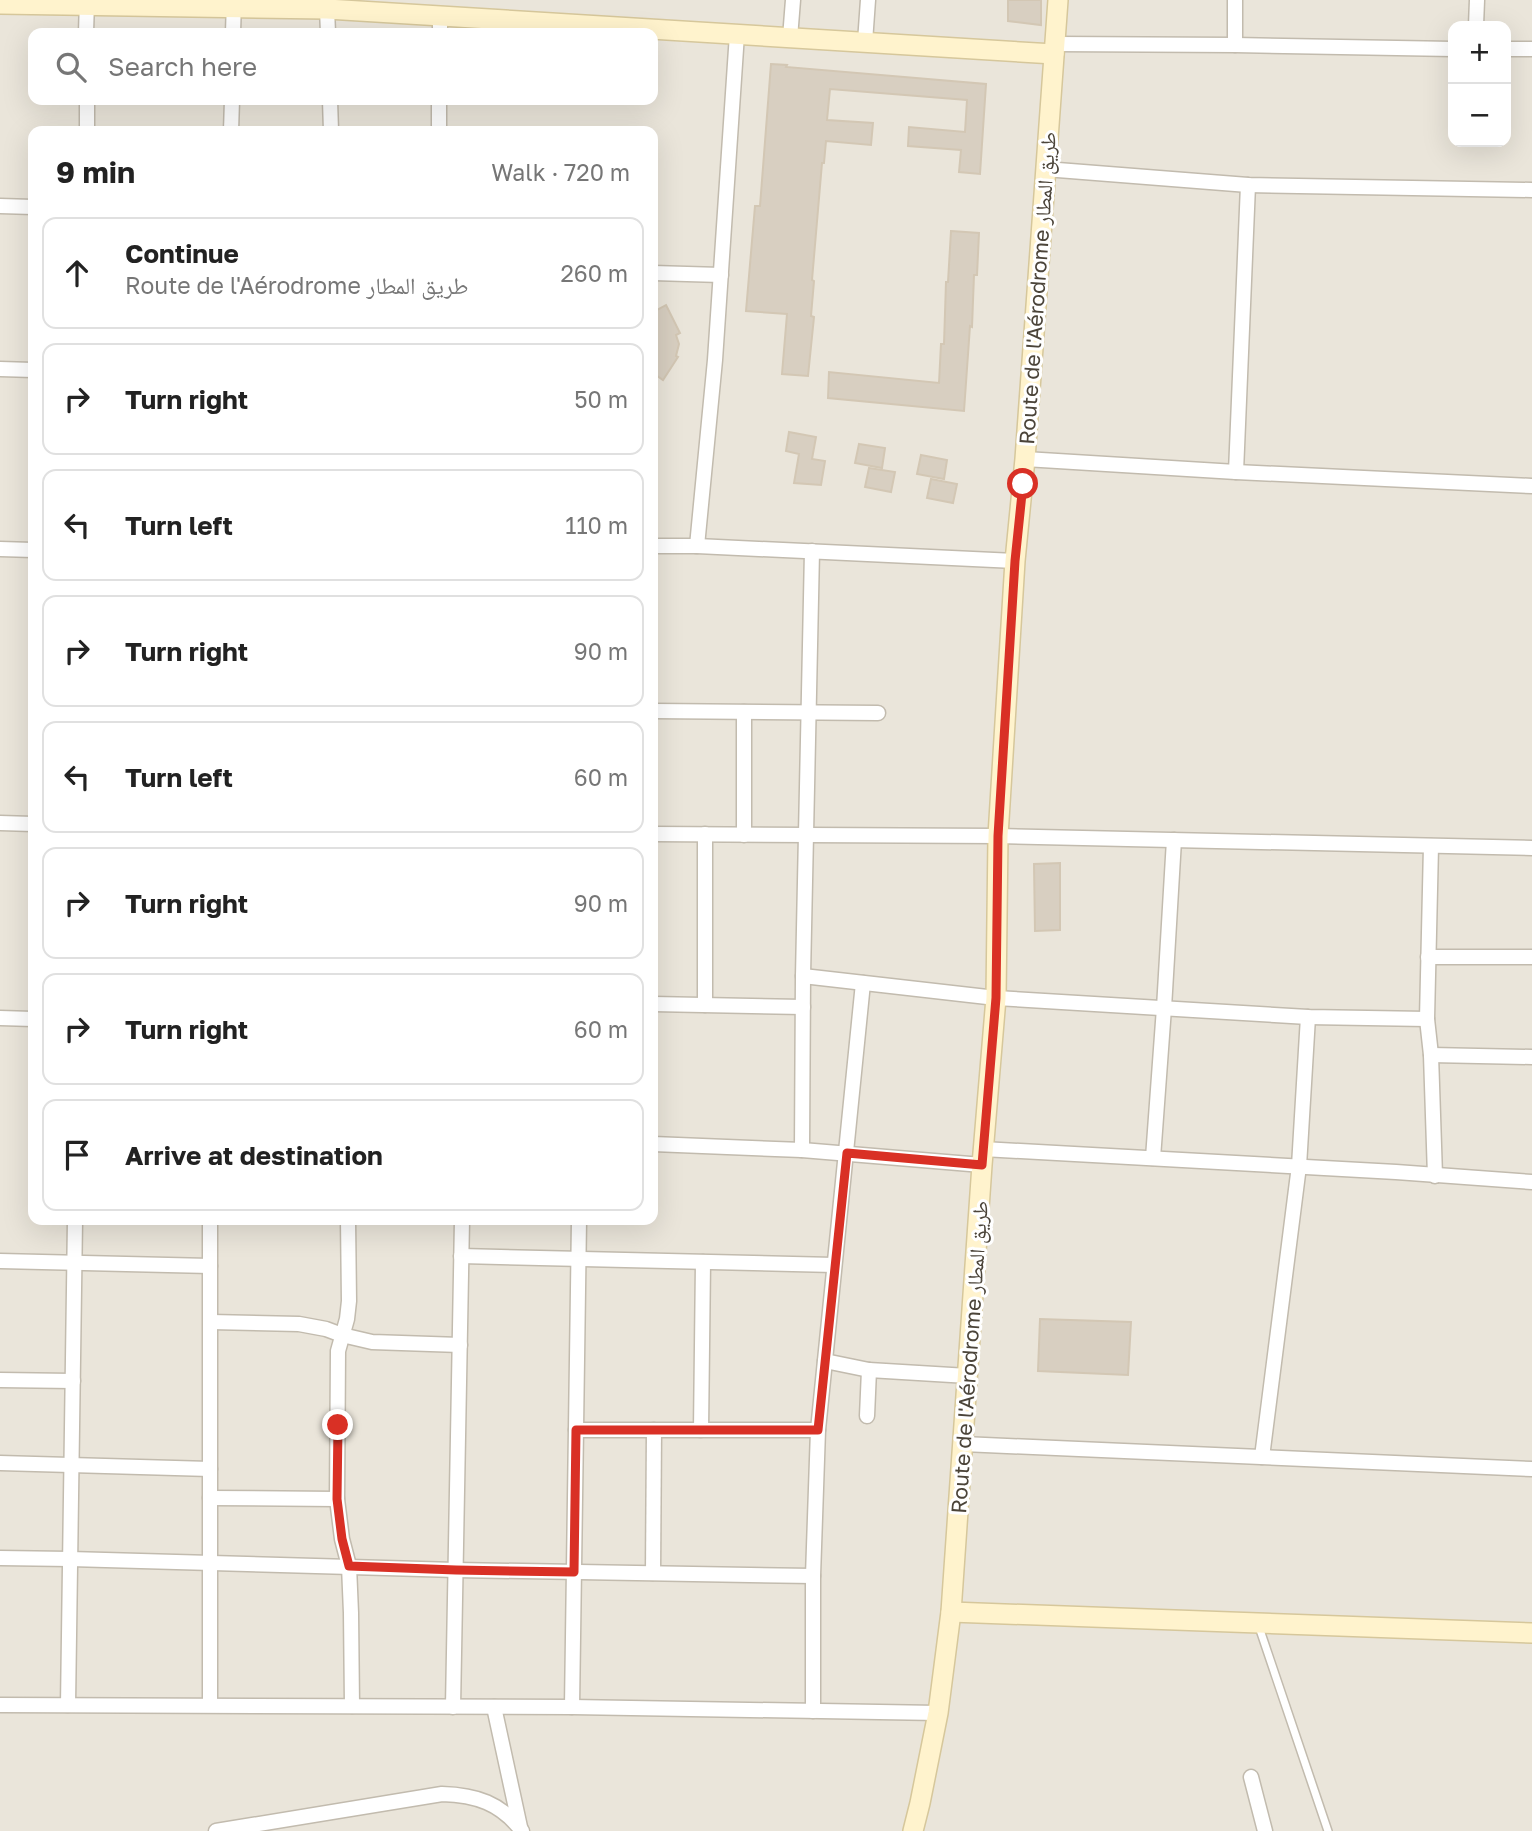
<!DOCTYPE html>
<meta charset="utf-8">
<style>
:root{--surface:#fff;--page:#f6f6f6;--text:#222;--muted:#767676;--line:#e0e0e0}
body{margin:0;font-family:"Golos Text","Noto Naskh Arabic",sans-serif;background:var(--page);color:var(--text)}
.controls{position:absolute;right:21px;top:21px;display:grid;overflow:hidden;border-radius:14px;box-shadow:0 7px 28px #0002}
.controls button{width:63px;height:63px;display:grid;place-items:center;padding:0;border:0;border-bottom:2px solid var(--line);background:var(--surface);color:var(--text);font:35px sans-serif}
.stop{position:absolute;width:21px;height:21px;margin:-16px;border:5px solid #d93025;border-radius:50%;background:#fff}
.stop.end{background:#d93025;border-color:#fff;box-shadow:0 2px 7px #0008}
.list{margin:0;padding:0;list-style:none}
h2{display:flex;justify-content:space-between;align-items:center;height:91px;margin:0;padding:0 28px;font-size:30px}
h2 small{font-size:23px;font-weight:400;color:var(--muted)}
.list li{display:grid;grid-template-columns:46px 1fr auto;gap:21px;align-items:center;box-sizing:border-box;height:112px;margin:0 14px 14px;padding:0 14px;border:2px solid var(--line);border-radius:14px}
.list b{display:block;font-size:26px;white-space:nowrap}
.list p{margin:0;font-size:23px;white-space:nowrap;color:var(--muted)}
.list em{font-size:23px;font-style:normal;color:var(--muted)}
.icon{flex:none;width:38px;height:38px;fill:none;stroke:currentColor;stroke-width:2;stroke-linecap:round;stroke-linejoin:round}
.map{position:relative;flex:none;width:1532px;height:1831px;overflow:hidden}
.search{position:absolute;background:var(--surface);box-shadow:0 7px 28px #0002;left:28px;top:28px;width:630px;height:77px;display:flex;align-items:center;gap:18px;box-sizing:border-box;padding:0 24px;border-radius:14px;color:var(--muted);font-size:26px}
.panel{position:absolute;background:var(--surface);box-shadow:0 7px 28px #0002;left:28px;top:126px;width:630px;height:1099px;border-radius:14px}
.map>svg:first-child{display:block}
.residential{fill:#eae5da;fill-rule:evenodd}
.building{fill:#d8cfc1;stroke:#d3c7b4;stroke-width:2}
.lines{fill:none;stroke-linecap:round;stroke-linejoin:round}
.lane-casing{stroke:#c2bbae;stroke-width:10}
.street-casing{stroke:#c2bbae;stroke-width:17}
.secondary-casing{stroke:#d6c79b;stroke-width:22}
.lane{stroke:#fff;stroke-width:7}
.street{stroke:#fff;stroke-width:14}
.secondary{stroke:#fff3cd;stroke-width:19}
.route{stroke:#d93025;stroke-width:9}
.labels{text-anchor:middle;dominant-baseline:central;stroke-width:6;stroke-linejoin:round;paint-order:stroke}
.street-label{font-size:21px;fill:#4b4439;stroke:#fff}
</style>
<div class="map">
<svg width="1532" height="1831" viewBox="0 0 1532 1831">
<rect width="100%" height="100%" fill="#f6f3ec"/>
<path class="residential" d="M 0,0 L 1532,0 L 1532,1831 L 0,1831 ZM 1453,26 L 1506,26 L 1506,142 L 1453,142 ZM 33,33 L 653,33 L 653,100 L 33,100 ZM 33,131 L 653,131 L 653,1220 L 33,1220 Z"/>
<g class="building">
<path d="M 1008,0 L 1041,0 L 1041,25 L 1008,21 Z"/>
<path d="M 771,64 L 787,65 L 786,67 L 986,84 L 980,174 L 959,172 L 961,150 L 908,146 L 909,127 L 965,132 L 967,100 L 830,89 L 827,120 L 873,123 L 871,145 L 826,141 L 824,163 L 822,163 L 812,280 L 814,281 L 811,316 L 814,317 L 808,376 L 782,374 L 787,314 L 746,311 L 755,206 L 760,206 Z"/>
<path d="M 951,231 L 979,233 L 977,275 L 974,275 L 972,327 L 970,326 L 964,411 L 828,398 L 829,372 L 939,383 L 941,344 L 944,344 L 946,282 L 948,282 Z"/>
<path d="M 666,305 L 680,333 L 676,335 L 679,344 L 676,356 L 678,357 L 663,380 L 653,373 L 653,347 L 655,344 L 653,340 L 653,312 Z"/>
<path d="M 789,432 L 816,437 L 812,459 L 825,461 L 821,485 L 794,483 L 799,454 L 786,451 Z"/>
<path d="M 859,444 L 885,448 L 882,468 L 855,463 Z"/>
<path d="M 921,455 L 947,460 L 944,479 L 917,474 Z"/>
<path d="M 869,468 L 895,472 L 891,492 L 865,487 Z"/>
<path d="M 931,479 L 957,484 L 953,503 L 927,498 Z"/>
<path d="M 1060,863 L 1060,930 L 1035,931 L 1034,864 Z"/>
<path d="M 1040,1319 L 1131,1322 L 1128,1375 L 1038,1371 Z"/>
</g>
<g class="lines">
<g class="lane-casing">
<path id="lane" d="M 1258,1624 L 1328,1831"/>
</g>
<g class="street-casing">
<g id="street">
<path d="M 327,9 L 328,33"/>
<path d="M 1476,26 L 1477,0"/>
<path d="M 86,33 L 87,0"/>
<path d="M 233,33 L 234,0"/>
<path d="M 440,33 L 440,16"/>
<path d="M 790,38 L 793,0"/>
<path d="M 865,42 L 868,0"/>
<path d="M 1055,44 L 1235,45 L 1453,49"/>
<path d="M 1235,45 L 1235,0"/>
<path d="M 1506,49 L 1532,49"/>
<path d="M 87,100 L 87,131"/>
<path d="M 330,100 L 331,131"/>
<path d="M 231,131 L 232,100"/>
<path d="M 439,131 L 439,100"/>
<path d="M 1045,169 L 1248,185 L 1532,190"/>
<path d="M 0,206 L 33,207"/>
<path d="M 653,273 L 721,275"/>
<path d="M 0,369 L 33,370"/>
<path d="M 1025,459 L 1236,472 L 1532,486"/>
<path d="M 1236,472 L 1248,185"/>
<path d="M 653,546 L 697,546 L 1015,561"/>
<path d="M 697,546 L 715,360 L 737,34"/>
<path d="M 0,549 L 33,550"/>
<path d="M 653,711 L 878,713"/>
<path d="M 744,712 L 744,835"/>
<path d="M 0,823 L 33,824"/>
<path d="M 653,834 L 998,836 L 1532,848"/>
<path d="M 705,834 L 705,1005"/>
<path d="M 1431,846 L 1427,1019 L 1431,1055 L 1435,1176"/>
<path d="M 1428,957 L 1532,957"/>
<path d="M 803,976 L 996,998 L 1308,1017 L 1427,1019"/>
<path d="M 653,1004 L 803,1007"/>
<path d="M 0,1018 L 33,1019"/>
<path d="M 1431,1055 L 1532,1057"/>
<path d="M 653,1144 L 802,1150 L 982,1165"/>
<path d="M 983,1149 L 1396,1172 L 1532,1182"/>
<path d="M 802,1150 L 803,976 L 812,551"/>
<path d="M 1153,1158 L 1164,1008 L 1174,840"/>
<path d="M 210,1220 L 210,1705"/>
<path d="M 348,1220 L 349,1301 L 347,1319 L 338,1351 L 337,1499 L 342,1539 L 349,1566 L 351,1613 L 352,1706"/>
<path d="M 461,1256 L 834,1265"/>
<path d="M 0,1261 L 210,1266"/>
<path d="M 211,1322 L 299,1324 L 326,1329 L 342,1335 L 372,1342 L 460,1345"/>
<path d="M 825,1361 L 869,1370 L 968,1376"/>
<path d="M 0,1380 L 73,1381"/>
<path d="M 867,1416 L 869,1370"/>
<path d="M 576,1430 L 818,1430"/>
<path d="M 701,1430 L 703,1262"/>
<path d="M 963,1444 L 1532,1469"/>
<path d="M 1262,1457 L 1299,1166 L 1308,1017"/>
<path d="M 0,1463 L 210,1469"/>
<path d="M 210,1498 L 337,1499"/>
<path d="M 0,1558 L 70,1559 L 456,1570 L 813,1576"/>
<path d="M 653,1573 L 654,1430"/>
<path d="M 0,1705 L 572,1707 L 938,1713"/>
<path d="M 68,1705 L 75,1220"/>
<path d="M 453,1707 L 462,1220"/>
<path d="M 494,1707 L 520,1827"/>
<path d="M 572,1707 L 579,1220"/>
<path d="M 813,1711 L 813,1576 L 818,1430 L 863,983"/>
<path d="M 1251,1777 L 1265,1831"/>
<path d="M 216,1831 L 442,1794 C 476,1795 501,1803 522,1831"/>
</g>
</g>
<g class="secondary-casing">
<g id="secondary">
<path d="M 0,4 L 327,9 L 1054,54"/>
<path d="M 951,1612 L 1532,1633"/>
<path d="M 913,1831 L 920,1803 L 938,1713 L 951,1612 L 982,1165 L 996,998 L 998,836 L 1015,561 L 1025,459 L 1058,0"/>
</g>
</g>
<use href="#lane" class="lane"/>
<use href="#street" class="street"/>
<use href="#secondary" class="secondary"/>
</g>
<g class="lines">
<path class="route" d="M 338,1425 L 337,1499 L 342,1539 L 349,1566 L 456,1570 L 574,1572 L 576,1430 L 818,1430 L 847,1153 L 982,1165 L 996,998 L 998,836 L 1015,561 L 1023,484"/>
</g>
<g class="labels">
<g class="street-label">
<text transform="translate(1037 288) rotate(-86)">Route de l'Aérodrome طريق المطار</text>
<text transform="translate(969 1357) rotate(-86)">Route de l'Aérodrome طريق المطار</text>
</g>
</g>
</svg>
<div class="controls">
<button>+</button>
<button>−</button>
</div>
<div class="stop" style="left:1023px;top:484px"></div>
<div class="stop end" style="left:338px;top:1425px"></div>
<div class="search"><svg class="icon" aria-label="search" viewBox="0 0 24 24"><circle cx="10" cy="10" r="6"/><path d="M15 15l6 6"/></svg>Search here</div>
<section class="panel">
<h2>9 min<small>Walk · 720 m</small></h2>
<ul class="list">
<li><svg class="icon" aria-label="ahead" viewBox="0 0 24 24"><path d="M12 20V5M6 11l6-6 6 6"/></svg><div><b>Continue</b><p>Route de l'Aérodrome طريق المطار</p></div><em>260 m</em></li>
<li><svg class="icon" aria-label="right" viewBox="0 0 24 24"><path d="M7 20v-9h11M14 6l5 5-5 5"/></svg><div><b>Turn right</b></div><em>50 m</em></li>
<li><svg class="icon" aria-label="left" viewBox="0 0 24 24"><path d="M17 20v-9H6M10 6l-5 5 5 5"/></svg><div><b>Turn left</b></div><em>110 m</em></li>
<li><svg class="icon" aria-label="right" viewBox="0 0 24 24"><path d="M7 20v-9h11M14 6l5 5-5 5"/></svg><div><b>Turn right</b></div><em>90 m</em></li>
<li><svg class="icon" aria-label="left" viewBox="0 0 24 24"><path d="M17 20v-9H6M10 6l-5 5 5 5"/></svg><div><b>Turn left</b></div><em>60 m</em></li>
<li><svg class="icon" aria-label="right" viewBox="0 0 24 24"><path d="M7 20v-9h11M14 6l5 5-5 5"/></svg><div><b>Turn right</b></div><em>90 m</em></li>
<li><svg class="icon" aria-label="right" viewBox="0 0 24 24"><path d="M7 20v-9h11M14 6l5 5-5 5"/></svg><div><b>Turn right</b></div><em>60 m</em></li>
<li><svg class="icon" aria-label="arrive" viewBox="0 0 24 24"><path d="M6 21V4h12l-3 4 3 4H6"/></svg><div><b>Arrive at destination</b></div></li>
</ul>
</section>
</div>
